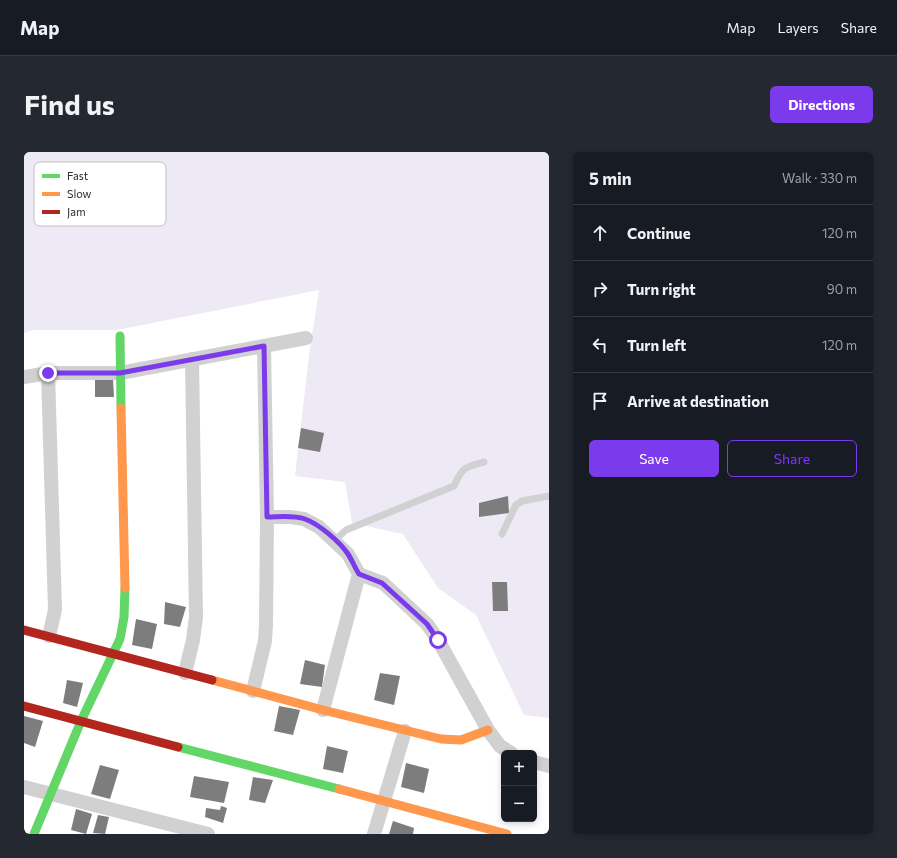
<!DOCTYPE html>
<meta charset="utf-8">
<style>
:root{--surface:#171b24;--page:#242831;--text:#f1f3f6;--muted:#9ea1a6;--line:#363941;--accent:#7c3aed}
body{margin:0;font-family:Commissioner,sans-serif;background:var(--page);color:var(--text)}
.controls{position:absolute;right:12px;bottom:12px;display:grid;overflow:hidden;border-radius:6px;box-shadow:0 2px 6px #0003}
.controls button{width:36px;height:36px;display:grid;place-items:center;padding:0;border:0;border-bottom:1px solid var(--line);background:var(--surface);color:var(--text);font:20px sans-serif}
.stop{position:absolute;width:12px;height:12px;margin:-9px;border:3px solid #7c3aed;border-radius:50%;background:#fff}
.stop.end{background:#7c3aed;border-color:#fff;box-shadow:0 1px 4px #0008}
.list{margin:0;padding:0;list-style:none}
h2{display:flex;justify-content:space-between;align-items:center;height:52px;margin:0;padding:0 16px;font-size:17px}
h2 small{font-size:13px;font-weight:400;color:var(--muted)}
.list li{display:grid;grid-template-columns:26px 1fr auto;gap:12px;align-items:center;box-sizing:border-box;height:56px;padding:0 16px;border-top:1px solid var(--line)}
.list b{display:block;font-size:15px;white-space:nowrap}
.list em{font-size:13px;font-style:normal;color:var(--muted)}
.actions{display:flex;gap:8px;padding:12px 16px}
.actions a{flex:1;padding:9px 0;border:1px solid var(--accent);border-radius:6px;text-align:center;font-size:14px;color:var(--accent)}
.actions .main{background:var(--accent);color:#fff}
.icon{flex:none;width:22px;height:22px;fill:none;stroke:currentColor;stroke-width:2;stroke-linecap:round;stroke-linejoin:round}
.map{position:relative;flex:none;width:525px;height:682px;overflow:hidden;border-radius:6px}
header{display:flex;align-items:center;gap:24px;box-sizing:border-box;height:56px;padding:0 20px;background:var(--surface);border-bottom:1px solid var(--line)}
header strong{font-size:19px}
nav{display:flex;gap:22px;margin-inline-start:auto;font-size:14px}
.intro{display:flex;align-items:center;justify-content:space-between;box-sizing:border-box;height:96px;padding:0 24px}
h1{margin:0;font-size:28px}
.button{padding:10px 18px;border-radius:6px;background:var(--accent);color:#fff;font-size:14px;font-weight:700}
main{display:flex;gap:24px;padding:0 24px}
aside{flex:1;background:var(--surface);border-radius:6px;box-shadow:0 2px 6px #0003}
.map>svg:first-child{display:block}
.green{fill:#ede9f5}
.building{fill:#7d7d7d}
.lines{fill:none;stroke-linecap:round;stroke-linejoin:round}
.lane{stroke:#d1d1d1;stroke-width:7}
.street{stroke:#d1d1d1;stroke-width:14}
.fast{stroke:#63d668;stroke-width:9}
.slow{stroke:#ff974d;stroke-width:9}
.jam{stroke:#b3261e;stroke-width:9}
.route{stroke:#7c3aed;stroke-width:5}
.key{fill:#fff;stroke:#c0c0c0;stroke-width:1}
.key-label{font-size:11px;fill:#2c2c2c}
</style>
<header>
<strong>Map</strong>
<nav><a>Map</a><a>Layers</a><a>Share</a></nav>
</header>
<div class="intro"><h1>Find us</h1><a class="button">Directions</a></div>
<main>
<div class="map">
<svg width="525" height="682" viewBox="0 0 525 682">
<rect width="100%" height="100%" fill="#fff"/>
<path class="green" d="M 0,0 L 525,0 L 525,566 L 500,563 L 452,463 L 414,436 L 379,382 L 328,371 L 321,330 L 271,324 L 286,196 L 295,138 L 93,178 L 9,178 L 0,181 Z"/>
<g class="building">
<path d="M 71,227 L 89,227 L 90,245 L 71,245 Z"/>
<path d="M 277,276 L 300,281 L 296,300 L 274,296 Z"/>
<path d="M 484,344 L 485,361 L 455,365 L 455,351 Z"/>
<path d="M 468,430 L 483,430 L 484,459 L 469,459 Z"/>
<path d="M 141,450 L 162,455 L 156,475 L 140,472 Z"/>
<path d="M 112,467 L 133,472 L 128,497 L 108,493 Z"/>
<path d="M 281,508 L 301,513 L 298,535 L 276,532 Z"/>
<path d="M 356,521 L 376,524 L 370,553 L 350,548 Z"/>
<path d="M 43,528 L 59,531 L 53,555 L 39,551 Z"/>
<path d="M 255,554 L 276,558 L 269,583 L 250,579 Z"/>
<path d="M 0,564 L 19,569 L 11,595 L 0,591 Z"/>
<path d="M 303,594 L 324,599 L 319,621 L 299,617 Z"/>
<path d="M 382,611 L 405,617 L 400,641 L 377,635 Z"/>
<path d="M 76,613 L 95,618 L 86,647 L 67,642 Z"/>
<path d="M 170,624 L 205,630 L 200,651 L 166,645 Z"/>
<path d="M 229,625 L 249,628 L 241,651 L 225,648 Z"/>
<path d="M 197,654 L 203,656 L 199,671 L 181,665 L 182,656 L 196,658 Z"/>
<path d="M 52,657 L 68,662 L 62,682 L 47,678 Z"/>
<path d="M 74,663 L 85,665 L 81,682 L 69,681 Z"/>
<path d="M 369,669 L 390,676 L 389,682 L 365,682 Z"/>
</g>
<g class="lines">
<g class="lane">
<path d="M 478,382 L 492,353 L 498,349 L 525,344"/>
<path d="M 311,388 L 322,378 L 430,334 C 438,315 441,315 460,310"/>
</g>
<g class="street">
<path d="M 24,221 L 31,458 L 25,484"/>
<path d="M 0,225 L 24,221 L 96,221 L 282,186"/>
<path d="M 243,365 L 266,365 L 280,367 L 295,375 L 324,402 L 335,422 L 299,558"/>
<path d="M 335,422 L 359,431 L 403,472 L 414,488 L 464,578 L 476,594 L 487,601"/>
<path d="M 161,521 L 169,488 L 172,465 L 168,207"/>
<path d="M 229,539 L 241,489 L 242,472 L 243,365 L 240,194"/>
<path d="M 510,610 L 525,614"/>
<path d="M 0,635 L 184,682"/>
<path d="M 350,682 L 381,579"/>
</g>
<g class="fast">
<path d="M 96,184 L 97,256"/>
<path d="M 154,595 L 315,637"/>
<path d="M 10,682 L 57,569 L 96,487 L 100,465 L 101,436"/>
</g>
<g class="slow">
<path d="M 97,256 L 101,436"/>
<path d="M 188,528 L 299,558 L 417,587 L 437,588 L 464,578"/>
<path d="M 315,637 L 483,682"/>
</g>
<g class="jam">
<path d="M 0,478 L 188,528"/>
<path d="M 0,554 L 154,595"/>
</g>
</g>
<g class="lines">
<path class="route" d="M 24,221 L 96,221 L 240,194 L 243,365 C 255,365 269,363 281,367 C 295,372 316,390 324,402 C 328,408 331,416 335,422 L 358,431 L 403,472 L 414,488"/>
</g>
<rect x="10" y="10" width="132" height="64" rx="6" class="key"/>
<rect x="18" y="22" width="18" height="4" fill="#63d668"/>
<rect x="18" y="40" width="18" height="4" fill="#ff974d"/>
<rect x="18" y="58" width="18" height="4" fill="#b3261e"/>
<g class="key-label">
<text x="43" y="28">Fast</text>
<text x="43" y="46">Slow</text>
<text x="43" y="64">Jam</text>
</g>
</svg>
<div class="controls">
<button>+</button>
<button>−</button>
</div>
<div class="stop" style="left:414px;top:488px"></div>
<div class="stop end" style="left:24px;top:221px"></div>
</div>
<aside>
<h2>5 min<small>Walk · 330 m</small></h2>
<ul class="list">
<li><svg class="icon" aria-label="ahead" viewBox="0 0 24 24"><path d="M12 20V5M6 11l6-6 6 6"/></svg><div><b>Continue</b></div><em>120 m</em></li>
<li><svg class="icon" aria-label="right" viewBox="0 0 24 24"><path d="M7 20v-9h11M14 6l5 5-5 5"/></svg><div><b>Turn right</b></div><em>90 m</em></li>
<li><svg class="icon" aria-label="left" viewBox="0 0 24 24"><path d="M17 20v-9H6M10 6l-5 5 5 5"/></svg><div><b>Turn left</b></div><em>120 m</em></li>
<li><svg class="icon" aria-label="arrive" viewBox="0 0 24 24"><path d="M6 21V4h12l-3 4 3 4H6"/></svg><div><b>Arrive at destination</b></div></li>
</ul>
<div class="actions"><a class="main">Save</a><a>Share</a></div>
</aside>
</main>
